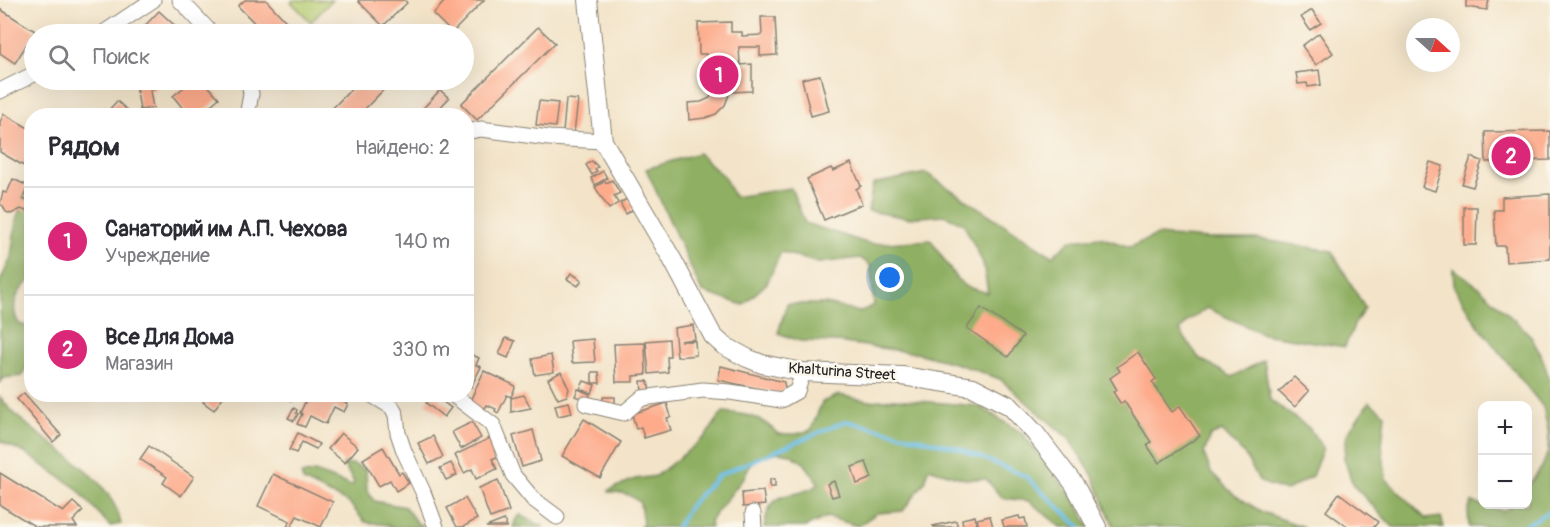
<!DOCTYPE html>
<html lang="ru">
<meta charset="utf-8">
<style>
:root{--surface:#fff;--page:#f2f2f3;--text:#2b2b33;--muted:#7c7c81;--line:#e1e1e2;--accent:#db2777}
body{margin:0;font-family:Pangolin,sans-serif;background:var(--page);color:var(--text)}
.controls{position:absolute;right:18px;bottom:18px;display:grid;overflow:hidden;border-radius:12px;box-shadow:0 6px 24px #0002}
.controls button{width:54px;height:54px;display:grid;place-items:center;padding:0;border:0;border-bottom:2px solid var(--line);background:var(--surface);color:var(--text);font:30px sans-serif}
.compass{position:absolute;left:1406px;top:18px;width:54px;height:54px;border-radius:50%;background:var(--surface);box-shadow:0 6px 24px #0002;rotate:111deg}
.you{position:absolute;left:890px;top:278px;width:21px;height:21px;margin:-15px;border:4px solid #fff;border-radius:50%;background:#1a73e8;box-shadow:0 0 0 9px #1a73e833}
.badge{display:grid;place-items:center;width:39px;height:39px;border-radius:50%;background:var(--accent);color:#fff;font-size:20px;font-weight:700}
.pin{position:absolute;translate:-50% -50%;border:3px solid #fff;box-shadow:0 2px 6px #0006}
.list{margin:0;padding:0;list-style:none}
h2{display:flex;justify-content:space-between;align-items:center;height:78px;margin:0;padding:0 24px;font-size:26px}
h2 small{font-size:20px;font-weight:400;color:var(--muted)}
.list li{display:grid;grid-template-columns:39px 1fr auto;gap:18px;align-items:center;box-sizing:border-box;height:108px;padding:0 24px;border-top:2px solid var(--line)}
.list b{display:block;font-size:22px;white-space:nowrap}
.list p{margin:0;font-size:20px;white-space:nowrap;color:var(--muted)}
.list em{font-size:20px;font-style:normal;color:var(--muted)}
.icon{flex:none;width:33px;height:33px;fill:none;stroke:currentColor;stroke-width:2;stroke-linecap:round;stroke-linejoin:round}
.map{position:relative;flex:none;width:1550px;height:527px;overflow:hidden}
.search{position:absolute;background:var(--surface);box-shadow:0 6px 24px #0002;left:24px;top:24px;width:450px;height:66px;display:flex;align-items:center;gap:15px;box-sizing:border-box;padding:0 21px;border-radius:33px;color:var(--muted);font-size:22px}
.panel{position:absolute;background:var(--surface);box-shadow:0 6px 24px #0002;left:24px;top:108px;width:450px;height:294px;border-radius:24px}
.map>svg:first-child{display:block}
.green{fill:#b4cb70;stroke:#687446;stroke-width:1.5}
.forest{fill:#8faf62;stroke:#56663f;stroke-width:1.5}
.lines{fill:none;stroke-linecap:round;stroke-linejoin:round}
.stream{stroke:#6abde6;stroke-width:4}
.building{fill:#fdab8b}
.minor-casing{stroke:#888072;stroke-width:17}
.tertiary-casing{stroke:#888072;stroke-width:20}
.minor{stroke:#fff;stroke-width:15}
.tertiary{stroke:#fff;stroke-width:18}
.labels{text-anchor:middle;dominant-baseline:central;stroke-width:5;stroke-linejoin:round;paint-order:stroke}
.street-label{font-size:15px;fill:#1c1c1c;stroke:#fbf7ec}
</style>
<div class="map">
<svg width="1550" height="527" viewBox="0 0 1550 527">
<rect width="100%" height="100%" fill="#fbf7ec"/>
<filter id="ink" filterUnits="userSpaceOnUse"><feTurbulence type="fractalNoise" baseFrequency=".0167" numOctaves="2"/><feDisplacementMap in="SourceGraphic" scale="12" xChannelSelector="R" yChannelSelector="G"/><feConvolveMatrix kernelMatrix="1 2 1 2 8 2 1 2 1" color-interpolation-filters="sRGB"/></filter>
<filter id="wash" filterUnits="userSpaceOnUse"><feTurbulence type="fractalNoise" baseFrequency=".008" numOctaves="4" result="noise"/><feDisplacementMap in="SourceGraphic" scale="24" xChannelSelector="R" yChannelSelector="G"/><feGaussianBlur stdDeviation="1.35" result="paint"/><feColorMatrix in="noise" values="0 0 0 0 0 0 0 0 0 0 0 0 0 0 0 0 0 1.4 0 .05"/><feComposite in="paint" operator="in"/></filter>
<g filter="url(#wash)">
<rect width="100%" height="100%" fill="#f3e4c9"/>
<path class="green" d="M 293,0 L 332,0 L 311,22 L 291,2 Z"/>
<g class="forest">
<path d="M 698,153 L 724,177 L 734,197 L 791,188 L 805,223 L 870,244 L 931,240 L 956,278 L 967,287 L 988,293 L 983,263 L 963,223 L 944,215 L 908,218 L 868,211 L 873,184 L 926,173 L 1052,256 L 1071,240 L 1100,237 L 1130,247 L 1157,235 L 1208,239 L 1258,239 L 1332,251 L 1365,308 L 1355,323 L 1345,347 L 1263,334 L 1207,308 L 1187,322 L 1180,331 L 1199,358 L 1232,377 L 1264,360 L 1270,400 L 1309,428 L 1323,448 L 1312,476 L 1286,491 L 1260,482 L 1244,454 L 1222,431 L 1210,436 L 1204,454 L 1211,472 L 1233,494 L 1262,512 L 1304,527 L 1114,527 L 1092,474 L 1069,439 L 1000,379 L 958,364 L 916,353 L 837,342 L 800,341 L 778,333 L 787,304 L 826,304 L 860,312 L 874,305 L 870,265 L 860,258 L 818,263 L 781,252 L 767,283 L 743,305 L 702,292 L 646,169 Z"/>
<path d="M 31,174 L 31,280 C 17,290 9,307 19,324 L 31,327 L 31,357 L 22,376 L 3,378 L 0,384 L 0,282 L 11,257 L 16,221 Z"/>
<path d="M 1453,268 L 1480,288 L 1530,335 L 1542,357 L 1550,381 L 1550,527 L 1469,527 L 1468,510 L 1472,502 L 1503,511 L 1513,505 L 1528,504 L 1528,486 L 1542,467 L 1548,452 L 1549,435 L 1543,407 L 1477,324 L 1454,287 Z"/>
<path d="M 839,395 L 869,401 L 895,399 L 979,406 L 1022,433 L 1075,500 L 1090,527 L 1061,527 L 1029,501 L 1002,498 L 986,479 L 965,479 L 928,468 L 926,480 L 903,511 L 877,513 L 858,526 L 827,517 L 805,527 L 764,527 C 771,483 792,503 819,484 L 805,464 L 790,454 L 779,452 L 759,457 L 750,464 L 744,477 L 710,521 L 711,527 L 640,527 L 643,524 L 640,503 C 630,494 622,492 609,492 L 609,490 L 635,479 L 656,476 L 705,437 L 723,412 C 747,414 761,416 778,434 L 796,434 L 811,430 L 822,402 Z"/>
<path d="M 0,397 C 32,442 109,466 121,524 L 110,526 L 76,488 L 25,453 L 2,442 L 0,440 Z"/>
<path d="M 1369,402 L 1385,414 L 1382,445 L 1386,479 L 1426,519 L 1441,517 L 1444,527 L 1393,527 L 1353,485 L 1344,458 L 1347,434 Z"/>
<path d="M 343,464 L 353,464 L 366,470 L 367,490 L 374,501 L 405,507 L 416,522 L 424,527 L 389,527 L 388,525 L 365,522 L 349,503 L 303,481 L 301,475 L 315,472 L 352,486 L 354,482 Z"/>
<path d="M 520,515 L 544,527 L 513,527 L 516,519 Z"/>
</g>
<g class="lines">
<g class="stream">
<path d="M 677,527 L 691,504 L 719,475 L 846,421 L 958,448 L 1025,476 L 1080,527"/>
<path d="M 1522,527 L 1550,511"/>
</g>
</g>
<g id="blocks">
<g class="building">
<path d="M 245,0 L 266,0 L 298,34 L 265,34 L 238,6 Z"/>
<path d="M 359,0 L 405,0 L 407,3 L 383,26 L 358,1 Z"/>
<path d="M 446,0 L 484,0 L 452,33 L 433,14 Z"/>
<path d="M 1466,0 L 1489,0 L 1487,10 L 1466,7 Z"/>
<path d="M 0,9 L 35,31 L 15,63 L 0,53 Z"/>
<path d="M 1312,10 L 1321,23 L 1310,30 L 1301,17 Z"/>
<path d="M 159,11 L 184,34 L 137,34 Z"/>
<path d="M 761,17 L 775,17 L 777,55 L 760,56 L 760,47 L 739,47 L 740,65 L 752,64 L 752,91 L 730,92 L 725,105 L 716,114 L 705,118 L 689,120 L 688,103 L 701,102 L 710,98 L 716,80 L 715,65 L 706,66 L 706,54 L 699,54 L 698,23 L 731,22 L 731,32 L 742,32 L 742,36 L 762,35 Z"/>
<path d="M 538,27 L 555,43 L 477,120 L 461,104 Z"/>
<path d="M 1319,33 L 1333,53 L 1316,65 L 1302,46 Z"/>
<path d="M 1319,70 L 1321,85 L 1308,87 L 1307,83 L 1298,84 L 1296,73 Z"/>
<path d="M 820,75 L 829,111 L 811,116 L 802,79 Z"/>
<path d="M 135,80 L 154,80 L 155,89 L 150,90 L 153,108 L 140,110 Z"/>
<path d="M 193,80 L 203,80 L 219,98 L 198,116 L 189,116 L 173,96 Z"/>
<path d="M 360,80 L 393,80 L 358,116 L 325,116 Z"/>
<path d="M 440,90 L 449,98 L 432,116 L 416,116 Z"/>
<path d="M 566,99 L 578,100 L 574,133 L 563,132 Z"/>
<path d="M 117,101 L 134,116 L 105,114 Z"/>
<path d="M 539,101 L 558,103 L 555,127 L 536,125 Z"/>
<path d="M 4,114 L 32,130 L 32,165 L 29,169 L 0,152 L 0,122 Z"/>
<path d="M 1550,131 L 1550,160 L 1486,162 L 1485,132 Z"/>
<path d="M 1471,157 L 1482,161 L 1473,187 L 1462,184 Z"/>
<path d="M 592,161 L 598,167 L 595,169 L 597,171 L 592,175 L 586,165 Z"/>
<path d="M 1430,162 L 1443,166 L 1435,191 L 1422,187 Z"/>
<path d="M 851,163 L 861,186 L 856,189 L 862,204 L 824,220 L 807,179 L 831,168 L 833,171 Z"/>
<path d="M 603,171 L 607,178 L 595,185 L 591,178 Z"/>
<path d="M 13,179 L 28,186 L 23,199 L 30,202 L 26,211 L 21,209 L 11,214 L 6,212 L 3,206 L 0,204 L 3,192 L 7,193 Z"/>
<path d="M 612,180 L 620,193 L 614,196 L 618,203 L 609,209 L 595,187 L 605,181 L 606,183 Z"/>
<path d="M 1550,194 L 1550,259 L 1506,262 L 1505,246 L 1496,246 L 1494,210 L 1502,210 L 1502,197 Z"/>
<path d="M 628,198 L 634,209 L 626,214 L 620,203 Z"/>
<path d="M 1464,207 L 1477,207 L 1476,245 L 1464,245 Z"/>
<path d="M 571,273 L 582,280 L 578,286 L 567,279 Z"/>
<path d="M 473,276 L 474,284 L 468,284 L 469,291 L 466,291 L 466,277 Z"/>
<path d="M 981,308 L 1023,336 L 1008,357 L 967,328 Z"/>
<path d="M 693,325 L 695,339 L 680,341 L 695,341 L 696,355 L 677,357 L 674,328 Z"/>
<path d="M 506,338 L 515,341 L 508,358 L 499,354 Z"/>
<path d="M 593,339 L 595,362 L 572,363 L 570,341 Z"/>
<path d="M 669,339 L 670,356 L 667,357 L 668,372 L 649,374 L 646,341 Z"/>
<path d="M 645,343 L 646,375 L 633,376 L 633,382 L 616,382 L 614,344 Z"/>
<path d="M 1138,352 L 1156,379 L 1152,382 L 1172,412 L 1180,406 L 1200,436 L 1159,463 L 1147,445 L 1151,442 L 1124,401 L 1121,404 L 1113,392 L 1117,390 L 1110,378 L 1120,371 L 1117,367 Z"/>
<path d="M 470,354 L 479,358 L 476,365 L 481,367 L 471,387 L 466,385 L 466,361 Z"/>
<path d="M 551,355 L 554,372 L 535,375 L 532,359 Z"/>
<path d="M 721,366 L 784,382 L 785,389 L 779,393 L 718,380 Z"/>
<path d="M 484,371 L 514,385 L 515,388 L 511,397 L 507,395 L 498,413 L 495,411 L 496,409 L 487,405 L 483,411 L 469,403 Z"/>
<path d="M 561,372 L 569,389 L 567,396 L 558,399 L 548,379 Z"/>
<path d="M 592,372 L 599,372 L 600,383 L 592,383 Z"/>
<path d="M 1294,377 L 1309,391 L 1295,407 L 1279,392 Z"/>
<path d="M 584,381 L 595,385 L 592,393 L 580,389 Z"/>
<path d="M 641,381 L 648,381 L 650,392 L 642,392 Z"/>
<path d="M 578,389 L 590,394 L 588,401 L 575,396 Z"/>
<path d="M 24,393 L 61,435 L 53,442 L 17,399 Z"/>
<path d="M 209,394 L 219,394 L 223,397 L 214,410 L 203,402 Z"/>
<path d="M 279,394 L 296,394 L 292,401 Z"/>
<path d="M 309,394 L 328,394 L 348,404 L 344,412 L 334,407 L 326,424 L 310,416 L 305,427 L 297,424 L 302,414 L 300,413 Z"/>
<path d="M 433,394 L 451,408 L 444,417 L 426,403 Z"/>
<path d="M 524,395 L 531,408 L 511,412 L 511,398 Z"/>
<path d="M 603,397 L 615,397 L 615,405 L 603,406 Z"/>
<path d="M 569,402 L 572,413 L 558,416 L 555,405 Z"/>
<path d="M 667,403 L 671,417 L 667,418 L 671,430 L 644,438 L 641,427 L 636,429 L 632,414 Z"/>
<path d="M 294,408 L 297,410 L 296,413 L 298,414 L 294,421 L 288,418 Z"/>
<path d="M 584,419 L 621,442 L 600,478 L 562,456 Z"/>
<path d="M 472,422 L 481,438 L 461,449 L 452,432 Z"/>
<path d="M 533,430 L 541,461 L 522,467 L 513,436 Z"/>
<path d="M 298,433 L 319,444 L 316,449 L 302,442 L 296,453 L 289,450 Z"/>
<path d="M 341,433 L 358,447 L 345,463 L 328,449 Z"/>
<path d="M 433,436 L 443,457 L 429,464 L 418,443 Z"/>
<path d="M 490,438 L 499,456 L 492,459 L 497,469 L 476,479 L 472,469 L 464,473 L 455,455 Z"/>
<path d="M 149,446 L 194,477 L 181,496 L 163,483 L 167,477 L 140,459 Z"/>
<path d="M 383,447 L 399,474 L 402,472 L 409,483 L 396,491 L 390,480 L 379,486 L 363,459 Z"/>
<path d="M 866,462 L 872,478 L 857,484 L 852,467 Z"/>
<path d="M 451,463 L 457,475 L 446,480 L 440,468 Z"/>
<path d="M 0,473 L 63,512 L 73,502 L 83,511 L 73,521 L 77,527 L 36,527 L 0,505 Z"/>
<path d="M 273,474 L 333,502 L 321,527 L 297,516 L 291,527 L 287,527 L 290,521 L 258,506 Z"/>
<rect x="770" y="479" width="5" height="8"/>
<path d="M 498,480 L 509,511 L 490,518 L 479,488 Z"/>
<path d="M 834,481 L 839,495 L 832,497 L 827,484 Z"/>
<path d="M 763,491 L 765,505 L 743,507 L 742,493 Z"/>
<path d="M 1339,493 L 1378,522 L 1374,527 L 1348,527 L 1326,511 Z"/>
<path d="M 465,498 L 477,519 L 463,527 L 457,527 L 447,508 Z"/>
<path d="M 975,516 L 977,527 L 963,527 L 962,519 Z"/>
<path d="M 990,516 L 993,527 L 979,527 L 977,519 Z"/>
<path d="M 1019,516 L 1020,519 L 1025,518 L 1027,527 L 1004,527 L 1002,520 Z"/>
<path d="M 504,520 L 507,527 L 486,527 Z"/>
<path d="M 956,521 L 958,527 L 934,527 L 933,526 Z"/>
</g>
</g>
</g>
<g filter="url(#ink)">
<use href="#blocks" fill-opacity="0" stroke="#888072" stroke-width="1.5"/>
<g class="lines">
<g class="minor-casing">
<g id="minor">
<path d="M 180,0 L 212,34"/>
<path d="M 102,34 L 153,0"/>
<path d="M 0,91 L 34,74"/>
<path d="M 247,116 L 251,94 L 249,80"/>
<path d="M 466,132 L 481,129 L 549,138 L 603,141"/>
<path d="M 370,394 L 392,407 L 396,415 L 398,433 L 404,451 L 423,492 L 436,527"/>
<path d="M 452,394 L 493,425 L 513,475 L 533,499 L 557,517"/>
<path d="M 586,404 L 624,413 L 642,398 L 703,390 L 730,392 L 781,400 L 797,391 L 803,372"/>
<path d="M 753,513 L 754,527"/>
</g>
</g>
<g class="tertiary-casing">
<path id="tertiary" d="M 588,0 L 603,141 L 672,259 L 713,336 L 723,345 L 747,358 L 762,364 L 803,372 L 902,376 L 973,387 L 1010,406 L 1035,433 L 1074,484 L 1097,527"/>
</g>
<use href="#minor" class="minor"/>
<use href="#tertiary" class="tertiary"/>
</g>
</g>
<g class="labels">
<g class="street-label">
<text transform="translate(842 372) rotate(4)">Khalturina Street</text>
</g>
</g>
</svg>
<div class="controls">
<button>+</button>
<button>−</button>
</div>
<svg class="compass" viewBox="-18 -18 36 36"><path d="M0-13l5 13h-10z" fill="#e53935"/><path d="M0 13l5-13h-10z" fill="#7c7c81"/></svg>
<div class="you"></div>
<div class="pin badge" style="left:719px;top:75px">1</div>
<div class="pin badge" style="left:1511px;top:156px">2</div>
<div class="search"><svg class="icon" aria-label="search" viewBox="0 0 24 24"><circle cx="10" cy="10" r="6"/><path d="M15 15l6 6"/></svg>Поиск</div>
<section class="panel">
<h2>Рядом<small>Найдено: 2</small></h2>
<ul class="list">
<li><span class="badge">1</span><div><b>Санаторий им А.П. Чехова</b><p>Учреждение</p></div><em>140 m</em></li>
<li><span class="badge">2</span><div><b>Все Для Дома</b><p>Магазин</p></div><em>330 m</em></li>
</ul>
</section>
</div>
